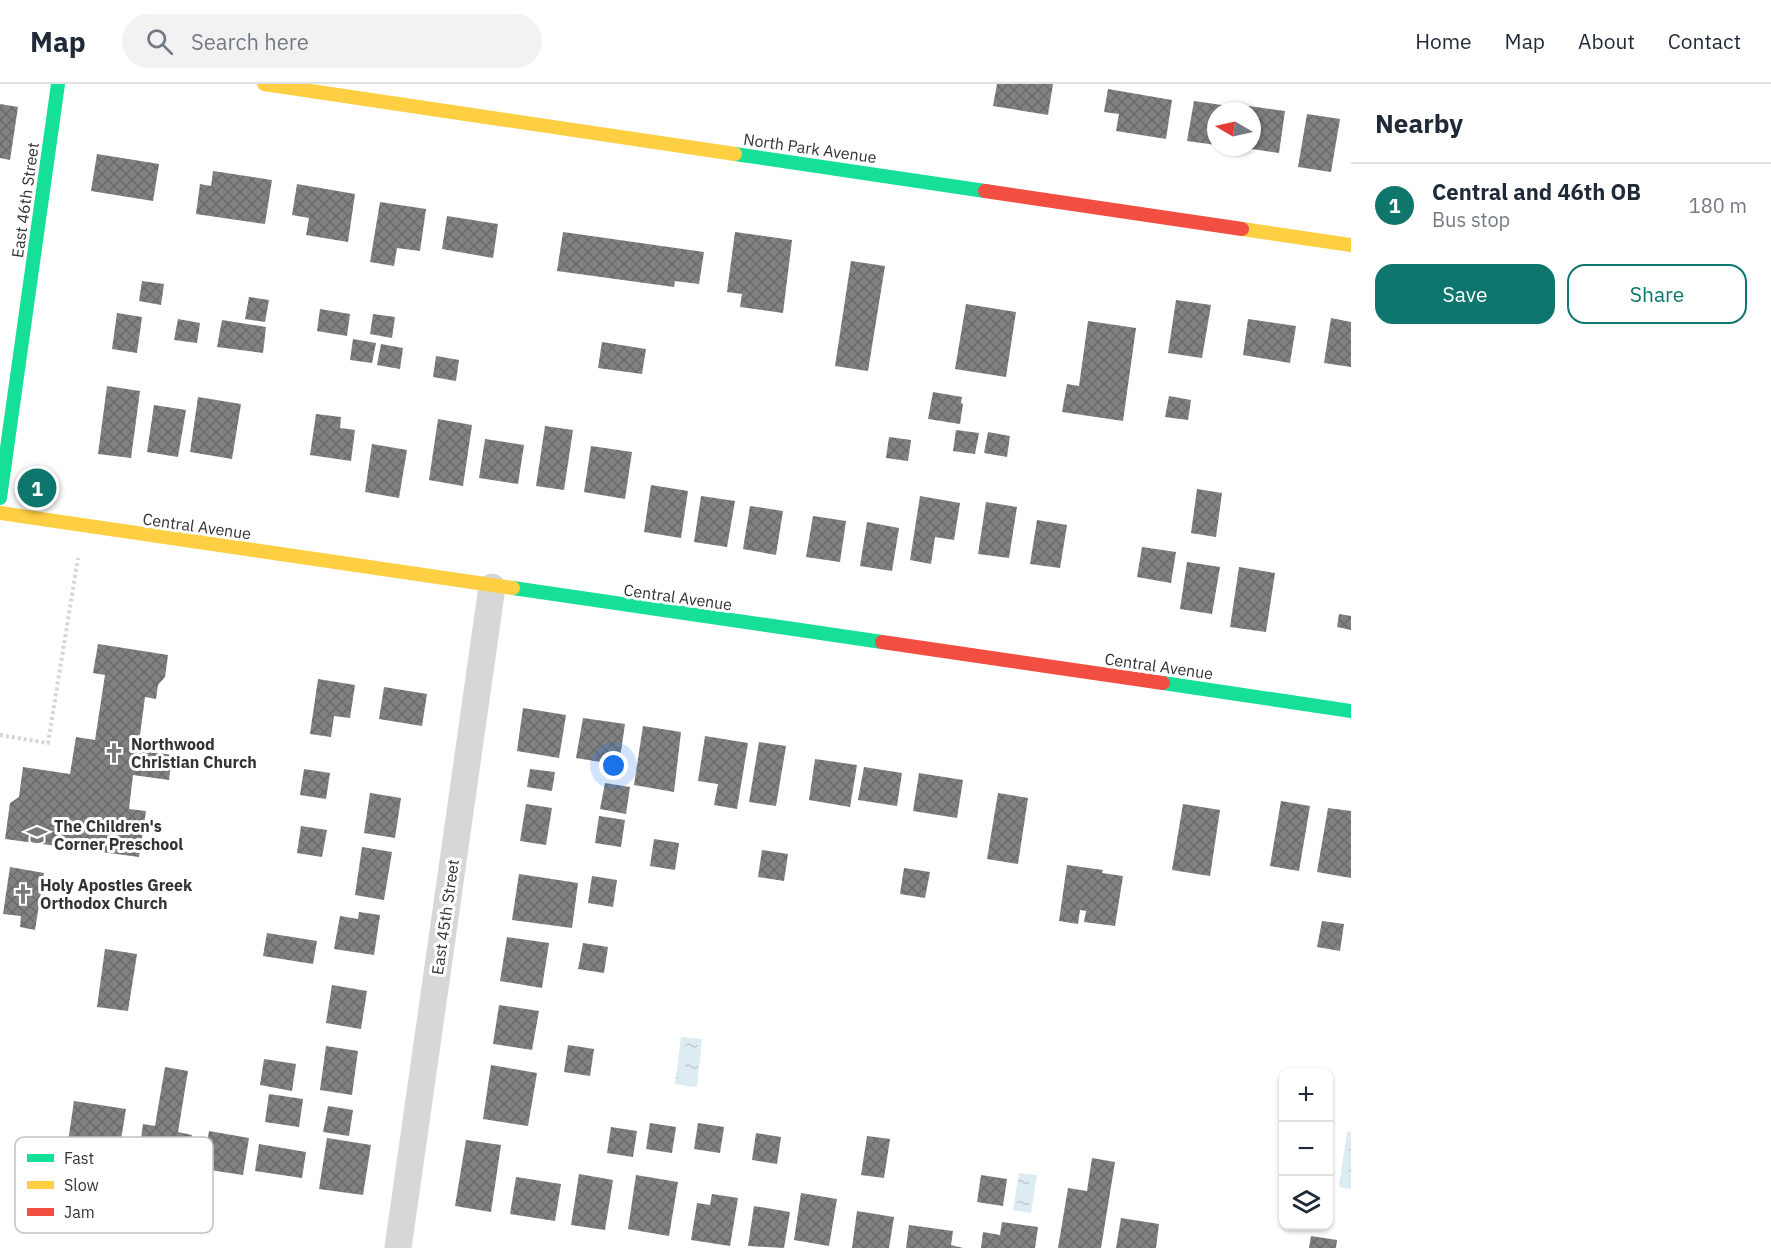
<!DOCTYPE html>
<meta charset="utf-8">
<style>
:root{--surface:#fff;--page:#f2f2f3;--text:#1f2937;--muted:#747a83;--line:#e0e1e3;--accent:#0f766e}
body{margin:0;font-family:"IBM Plex Sans",sans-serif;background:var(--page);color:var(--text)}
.controls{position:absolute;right:18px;bottom:18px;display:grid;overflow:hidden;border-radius:12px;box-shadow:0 2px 4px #0004}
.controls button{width:54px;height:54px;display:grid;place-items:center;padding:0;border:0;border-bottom:2px solid var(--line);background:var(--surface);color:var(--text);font:30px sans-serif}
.compass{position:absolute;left:1207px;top:18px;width:54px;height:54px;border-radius:50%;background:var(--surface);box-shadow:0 2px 4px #0004;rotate:279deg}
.you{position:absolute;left:614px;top:682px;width:21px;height:21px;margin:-15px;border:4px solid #fff;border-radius:50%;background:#1a73e8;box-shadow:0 0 0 9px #1a73e833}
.badge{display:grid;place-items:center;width:39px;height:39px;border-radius:50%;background:var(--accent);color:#fff;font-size:20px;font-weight:700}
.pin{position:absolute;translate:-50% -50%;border:3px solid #fff;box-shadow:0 2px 6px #0006}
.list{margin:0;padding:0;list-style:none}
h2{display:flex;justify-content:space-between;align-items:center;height:78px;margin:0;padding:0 24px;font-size:26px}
h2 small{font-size:20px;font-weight:400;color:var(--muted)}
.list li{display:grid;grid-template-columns:39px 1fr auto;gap:18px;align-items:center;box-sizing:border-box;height:84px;padding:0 24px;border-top:2px solid var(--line)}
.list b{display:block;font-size:22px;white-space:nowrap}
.list p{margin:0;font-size:20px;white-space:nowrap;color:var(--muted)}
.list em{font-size:20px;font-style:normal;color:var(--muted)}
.actions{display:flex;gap:12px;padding:18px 24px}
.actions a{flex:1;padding:14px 0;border:2px solid var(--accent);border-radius:18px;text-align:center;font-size:21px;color:var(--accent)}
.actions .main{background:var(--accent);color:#fff}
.icon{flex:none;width:33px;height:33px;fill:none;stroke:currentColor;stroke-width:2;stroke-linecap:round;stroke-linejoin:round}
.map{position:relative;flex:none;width:1351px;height:1164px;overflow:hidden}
header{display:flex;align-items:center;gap:36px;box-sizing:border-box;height:84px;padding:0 30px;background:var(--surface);border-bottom:2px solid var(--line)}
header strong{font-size:28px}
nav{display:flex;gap:33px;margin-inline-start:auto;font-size:21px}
.search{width:420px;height:54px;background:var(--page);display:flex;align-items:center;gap:15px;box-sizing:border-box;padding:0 21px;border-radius:33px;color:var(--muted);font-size:22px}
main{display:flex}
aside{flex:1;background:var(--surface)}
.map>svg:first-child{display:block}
.water{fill:url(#water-ripples)}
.building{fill:url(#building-cross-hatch)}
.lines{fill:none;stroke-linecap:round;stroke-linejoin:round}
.path{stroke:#d6d6d6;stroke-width:4;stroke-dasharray:3 3;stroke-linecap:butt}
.street{stroke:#d7d7d7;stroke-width:27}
.fast{stroke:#16e098;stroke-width:14}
.slow{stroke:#ffcf43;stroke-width:14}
.jam{stroke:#f24e42;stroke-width:14}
.labels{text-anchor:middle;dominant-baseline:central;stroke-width:6;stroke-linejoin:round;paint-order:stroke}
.street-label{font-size:16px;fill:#333;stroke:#fff}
.poi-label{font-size:16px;font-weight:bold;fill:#333;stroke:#fff;text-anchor:start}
.key{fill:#fff;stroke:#c2c2c2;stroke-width:1.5}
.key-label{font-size:16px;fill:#333}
</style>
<header>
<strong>Map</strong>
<div class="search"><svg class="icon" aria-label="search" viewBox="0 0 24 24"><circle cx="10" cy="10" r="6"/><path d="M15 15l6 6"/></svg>Search here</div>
<nav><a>Home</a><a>Map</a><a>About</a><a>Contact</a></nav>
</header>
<main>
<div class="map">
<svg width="1351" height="1164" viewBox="0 0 1351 1164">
<defs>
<pattern id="water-ripples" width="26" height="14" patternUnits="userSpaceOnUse" patternTransform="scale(1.5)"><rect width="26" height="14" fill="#ddebf3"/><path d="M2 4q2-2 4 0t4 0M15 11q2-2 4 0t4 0" fill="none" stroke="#becad1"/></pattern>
<pattern id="building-cross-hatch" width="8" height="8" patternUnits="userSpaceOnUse" patternTransform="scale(1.5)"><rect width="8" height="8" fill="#818181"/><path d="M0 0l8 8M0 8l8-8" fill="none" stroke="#6a6a6a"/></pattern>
</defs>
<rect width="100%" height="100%" fill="#fff"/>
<g class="water">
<path d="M 681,953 L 702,955 L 697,1003 L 675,1000 Z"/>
<path d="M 1347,1048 L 1351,1048 L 1351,1105 L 1339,1103 Z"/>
<path d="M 1019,1089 L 1037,1091 L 1031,1129 L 1013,1126 Z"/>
</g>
<g class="building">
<path d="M 997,0 L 1053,0 L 1048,31 L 993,22 Z"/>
<path d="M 1108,5 L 1172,16 L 1166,55 L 1116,47 L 1119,30 L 1104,28 Z"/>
<path d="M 1194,17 L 1236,23 L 1235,27 L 1216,27 L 1216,61 L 1187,57 Z"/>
<path d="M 0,20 L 18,23 L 10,76 L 0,74 Z"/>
<path d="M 1249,22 L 1285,27 L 1279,69 L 1252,65 L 1252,27 L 1248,27 Z"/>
<path d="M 1307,30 L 1340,35 L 1331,88 L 1298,83 Z"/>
<path d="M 97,70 L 159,80 L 153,117 L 91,107 Z"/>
<path d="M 213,87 L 272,96 L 265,140 L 196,130 L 200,100 L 211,102 Z"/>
<path d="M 297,100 L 355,110 L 348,158 L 306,151 L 309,134 L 292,131 Z"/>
<path d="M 380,118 L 426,125 L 420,167 L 397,164 L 394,182 L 370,178 Z"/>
<path d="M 447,132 L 498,140 L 493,174 L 442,165 Z"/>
<path d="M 563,148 L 704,168 L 699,200 L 675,197 L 674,203 L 557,187 Z"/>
<path d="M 735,148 L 792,156 L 783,229 L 740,223 L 742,210 L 727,208 Z"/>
<path d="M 851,177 L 885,182 L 868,287 L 835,282 Z"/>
<path d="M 142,197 L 164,200 L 161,221 L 139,217 Z"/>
<path d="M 249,213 L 269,216 L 265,238 L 245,235 Z"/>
<path d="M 1176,216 L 1211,221 L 1202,274 L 1168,269 Z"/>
<path d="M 966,220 L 1016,228 L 1006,293 L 955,285 Z"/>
<path d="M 320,225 L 350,230 L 347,252 L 317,247 Z"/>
<path d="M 117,229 L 142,233 L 137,269 L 112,265 Z"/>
<path d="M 373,230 L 395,233 L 392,254 L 370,250 Z"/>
<path d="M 1331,234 L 1351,238 L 1351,283 L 1324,279 Z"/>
<path d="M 178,235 L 200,239 L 197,259 L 174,256 Z"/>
<path d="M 1248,235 L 1296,242 L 1290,279 L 1243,271 Z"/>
<path d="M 222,236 L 266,243 L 263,269 L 217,263 Z"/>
<path d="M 1088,237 L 1136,244 L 1123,337 L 1062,328 L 1067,300 L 1079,302 Z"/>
<path d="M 353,255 L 376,259 L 372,279 L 350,276 Z"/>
<path d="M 602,258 L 646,265 L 642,290 L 598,284 Z"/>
<path d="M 381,260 L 403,264 L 400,285 L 377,281 Z"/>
<path d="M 436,272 L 459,276 L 456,297 L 433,293 Z"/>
<path d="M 107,302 L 140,307 L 131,374 L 98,370 Z"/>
<path d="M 933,308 L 962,313 L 961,319 L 963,320 L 960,340 L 928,335 Z"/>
<path d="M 1169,312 L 1191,316 L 1188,336 L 1165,333 Z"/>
<path d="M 198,313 L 241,320 L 232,375 L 190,368 Z"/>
<path d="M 154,321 L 186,326 L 178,373 L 147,368 Z"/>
<path d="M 316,330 L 341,333 L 340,344 L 355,346 L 351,377 L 310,371 Z"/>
<path d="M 438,335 L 472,341 L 463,402 L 429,396 Z"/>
<path d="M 545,342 L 573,346 L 564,406 L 536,402 Z"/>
<path d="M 956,346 L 979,349 L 975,370 L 953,367 Z"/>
<path d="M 988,348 L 1010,352 L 1007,373 L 984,369 Z"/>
<path d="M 889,353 L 911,356 L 908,377 L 886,374 Z"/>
<path d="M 485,355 L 524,361 L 518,400 L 479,394 Z"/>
<path d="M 372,360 L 407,366 L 399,414 L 365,408 Z"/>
<path d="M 591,362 L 632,368 L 625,415 L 584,408 Z"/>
<path d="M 651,401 L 688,407 L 681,454 L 644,448 Z"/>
<path d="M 1197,405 L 1222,409 L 1216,453 L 1191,449 Z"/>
<path d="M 701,412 L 735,417 L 727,463 L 694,458 Z"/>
<path d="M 920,412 L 960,419 L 954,456 L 935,453 L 931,480 L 910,476 Z"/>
<path d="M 986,418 L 1017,423 L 1009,474 L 978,470 Z"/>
<path d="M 750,422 L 783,427 L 776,471 L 743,465 Z"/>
<path d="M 813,432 L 846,437 L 840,478 L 806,473 Z"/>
<path d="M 1037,436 L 1067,441 L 1060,484 L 1030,480 Z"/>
<path d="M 867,438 L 899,444 L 892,487 L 860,482 Z"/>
<path d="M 1142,463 L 1176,468 L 1171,499 L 1137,493 Z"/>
<path d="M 1187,478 L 1220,483 L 1212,530 L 1180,525 Z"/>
<path d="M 1239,483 L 1275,489 L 1266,548 L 1230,543 Z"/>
<path d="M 1339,530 L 1351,532 L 1351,546 L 1337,543 Z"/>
<path d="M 98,560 L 168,571 L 165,593 L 158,601 L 156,615 L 145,613 L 138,666 L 172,671 L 169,696 L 133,691 L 129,725 L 146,727 L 139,773 L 5,755 L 10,719 L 19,713 L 23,683 L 70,690 L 76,653 L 95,656 L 105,591 L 93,589 Z"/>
<path d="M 318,595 L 355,601 L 350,634 L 334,632 L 331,653 L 310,650 Z"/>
<path d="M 384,603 L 427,610 L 422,642 L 379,635 Z"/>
<path d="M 523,624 L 566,631 L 559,674 L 517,667 Z"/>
<path d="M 583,634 L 625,640 L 619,681 L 576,674 Z"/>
<path d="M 643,642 L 681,648 L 674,708 L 634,701 Z"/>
<path d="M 705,652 L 748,659 L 737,725 L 714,721 L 718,700 L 698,697 Z"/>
<path d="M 759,658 L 786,662 L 776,722 L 749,718 Z"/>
<path d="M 815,675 L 857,681 L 850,723 L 809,716 Z"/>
<path d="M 864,683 L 902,689 L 897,722 L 858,716 Z"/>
<path d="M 304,685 L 330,689 L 326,715 L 300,711 Z"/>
<path d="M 530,685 L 555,688 L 552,707 L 527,703 Z"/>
<path d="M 919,689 L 963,696 L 957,734 L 913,727 Z"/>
<path d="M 605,699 L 630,703 L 626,730 L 600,725 Z"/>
<path d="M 370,709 L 401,714 L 395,754 L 364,749 Z"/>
<path d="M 998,709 L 1028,714 L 1018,780 L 987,775 Z"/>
<path d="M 1281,717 L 1310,722 L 1299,787 L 1270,782 Z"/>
<path d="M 526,720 L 552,724 L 546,761 L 520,757 Z"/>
<path d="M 1183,720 L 1220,726 L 1210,792 L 1172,786 Z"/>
<path d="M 1328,724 L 1351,727 L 1351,794 L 1317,788 Z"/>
<path d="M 599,732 L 625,736 L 621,763 L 595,759 Z"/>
<path d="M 301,742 L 327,746 L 322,773 L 297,769 Z"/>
<path d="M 654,755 L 679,759 L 675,786 L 650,782 Z"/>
<path d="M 362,763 L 392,768 L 384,816 L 355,811 Z"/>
<path d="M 762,766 L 788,770 L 784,797 L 758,793 Z"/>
<path d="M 1067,781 L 1103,786 L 1102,789 L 1123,792 L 1115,842 L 1084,838 L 1086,827 L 1080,826 L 1078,840 L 1059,837 Z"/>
<path d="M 10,783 L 44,789 L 35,846 L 20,843 L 21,832 L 3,830 Z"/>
<path d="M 904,784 L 930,788 L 925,814 L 900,810 Z"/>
<path d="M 519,790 L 578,799 L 572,844 L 512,836 Z"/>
<path d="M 592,792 L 617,796 L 613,823 L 588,819 Z"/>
<path d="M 359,828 L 380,831 L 374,871 L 334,865 L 340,832 L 358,835 Z"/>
<path d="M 1322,837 L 1344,840 L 1340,867 L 1317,863 Z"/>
<path d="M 267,849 L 317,857 L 313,880 L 263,872 Z"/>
<path d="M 507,853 L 549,859 L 542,904 L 500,897 Z"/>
<path d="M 583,859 L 608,863 L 604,889 L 578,885 Z"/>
<path d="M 105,865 L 137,870 L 128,927 L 97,923 Z"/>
<path d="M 332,901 L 367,907 L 361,945 L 326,939 Z"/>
<path d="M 499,921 L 539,927 L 532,966 L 493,960 Z"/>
<path d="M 568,961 L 594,965 L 590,992 L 564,988 Z"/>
<path d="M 326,962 L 358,967 L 352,1011 L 320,1006 Z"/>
<path d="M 264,975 L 296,980 L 292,1007 L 260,1001 Z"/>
<path d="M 491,981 L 537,989 L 528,1042 L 483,1035 Z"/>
<path d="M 165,983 L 188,987 L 178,1048 L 192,1051 L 187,1084 L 138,1076 L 143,1040 L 155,1042 Z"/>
<path d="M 269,1010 L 303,1015 L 299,1043 L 265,1038 Z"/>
<path d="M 74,1017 L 126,1025 L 118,1074 L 67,1065 Z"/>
<path d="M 328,1022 L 353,1026 L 349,1052 L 323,1048 Z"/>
<path d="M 650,1039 L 676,1043 L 672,1069 L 646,1065 Z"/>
<path d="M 698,1039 L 724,1043 L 720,1069 L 694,1065 Z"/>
<path d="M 611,1043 L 637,1047 L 633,1073 L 607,1069 Z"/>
<path d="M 209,1047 L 249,1054 L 243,1091 L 203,1085 Z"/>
<path d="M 756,1049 L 781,1053 L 777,1080 L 752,1076 Z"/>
<path d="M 867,1052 L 890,1055 L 884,1094 L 861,1091 Z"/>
<path d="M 327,1054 L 371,1061 L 363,1111 L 319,1105 Z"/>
<path d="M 466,1056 L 501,1061 L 491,1128 L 455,1122 Z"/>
<path d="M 259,1060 L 306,1068 L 302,1094 L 255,1087 Z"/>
<path d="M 1092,1074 L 1115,1078 L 1101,1164 L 1058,1164 L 1068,1104 L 1087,1107 Z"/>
<path d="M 579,1090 L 613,1096 L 605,1146 L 571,1141 Z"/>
<path d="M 636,1091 L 678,1098 L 669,1152 L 628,1145 Z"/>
<path d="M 981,1091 L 1007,1095 L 1003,1122 L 977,1118 Z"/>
<path d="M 516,1093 L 561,1100 L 555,1137 L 510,1130 Z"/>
<path d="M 801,1109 L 837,1115 L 829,1162 L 794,1156 Z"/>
<path d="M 712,1110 L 738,1114 L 730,1162 L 691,1156 L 697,1119 L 710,1121 Z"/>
<path d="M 754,1122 L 790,1128 L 784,1164 L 748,1162 Z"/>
<path d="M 857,1127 L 894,1133 L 889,1164 L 852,1164 Z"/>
<path d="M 1121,1134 L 1159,1140 L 1156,1164 L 1116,1164 Z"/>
<path d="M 1002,1138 L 1038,1143 L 1035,1164 L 981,1164 L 983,1148 L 1000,1151 Z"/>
<path d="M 909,1141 L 953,1147 L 951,1161 L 963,1164 L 906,1164 Z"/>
<path d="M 1311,1152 L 1337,1156 L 1336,1164 L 1309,1164 Z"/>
</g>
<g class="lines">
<path class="path" d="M 0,651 L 48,659 L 78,474"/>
<path class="street" d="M 398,1164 L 492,503"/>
<g class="fast">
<path d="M 735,70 L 985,107"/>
<path d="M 0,414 L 58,0"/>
<path d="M 513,504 L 882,558"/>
<path d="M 1163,599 L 1351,627"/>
</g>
<g class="slow">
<path d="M 264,0 L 735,70"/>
<path d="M 1242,145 L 1351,161"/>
<path d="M 0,429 L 513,504"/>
</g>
<g class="jam">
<path d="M 985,107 L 1242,145"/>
<path d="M 882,558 L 1163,599"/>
</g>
</g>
<defs>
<g id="church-bare" transform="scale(1.62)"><path d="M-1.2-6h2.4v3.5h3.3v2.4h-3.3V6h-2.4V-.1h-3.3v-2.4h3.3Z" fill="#7a7a7a" stroke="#fff" stroke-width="2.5" paint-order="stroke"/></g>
<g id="school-bare" transform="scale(1.62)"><path d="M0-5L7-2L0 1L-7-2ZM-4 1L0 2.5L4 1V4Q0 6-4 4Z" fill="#7a7a7a" stroke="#fff" stroke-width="2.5" paint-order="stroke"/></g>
</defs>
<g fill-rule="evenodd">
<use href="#church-bare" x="114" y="669"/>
<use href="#school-bare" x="37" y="751"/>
<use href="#church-bare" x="23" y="810"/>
</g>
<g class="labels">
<g class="street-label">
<text transform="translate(810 64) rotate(8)">North Park Avenue</text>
<text transform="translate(25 116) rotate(-82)">East 46th Street</text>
<text transform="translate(197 442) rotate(8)">Central Avenue</text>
<text transform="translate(678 513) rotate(8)">Central Avenue</text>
<text transform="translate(1159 582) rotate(8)">Central Avenue</text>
<text transform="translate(445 833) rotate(-82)">East 45th Street</text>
</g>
<g class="poi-label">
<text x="131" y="660">Northwood<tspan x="131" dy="18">Christian Church</tspan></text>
<text x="54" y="742">The Children's<tspan x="54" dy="18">Corner Preschool</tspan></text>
<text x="40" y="801">Holy Apostles Greek<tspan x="40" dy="18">Orthodox Church</tspan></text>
</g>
</g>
<rect x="15" y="1053" width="198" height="96" rx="9" class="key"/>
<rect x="27" y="1070" width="27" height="8" fill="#16e098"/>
<rect x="27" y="1097" width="27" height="8" fill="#ffcf43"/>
<rect x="27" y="1124" width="27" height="8" fill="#f24e42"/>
<g class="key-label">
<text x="64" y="1080">Fast</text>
<text x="64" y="1107">Slow</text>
<text x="64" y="1134">Jam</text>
</g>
</svg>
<div class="controls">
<button>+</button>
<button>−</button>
<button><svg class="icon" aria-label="layers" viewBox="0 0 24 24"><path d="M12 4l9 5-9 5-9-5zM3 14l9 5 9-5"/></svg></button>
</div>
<svg class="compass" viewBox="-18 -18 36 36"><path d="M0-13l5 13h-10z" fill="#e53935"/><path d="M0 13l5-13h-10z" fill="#747a83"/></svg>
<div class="you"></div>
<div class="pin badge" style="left:37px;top:404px">1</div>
</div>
<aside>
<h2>Nearby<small></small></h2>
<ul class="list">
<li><span class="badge">1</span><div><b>Central and 46th OB</b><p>Bus stop</p></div><em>180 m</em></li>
</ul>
<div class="actions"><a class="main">Save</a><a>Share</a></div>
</aside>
</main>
